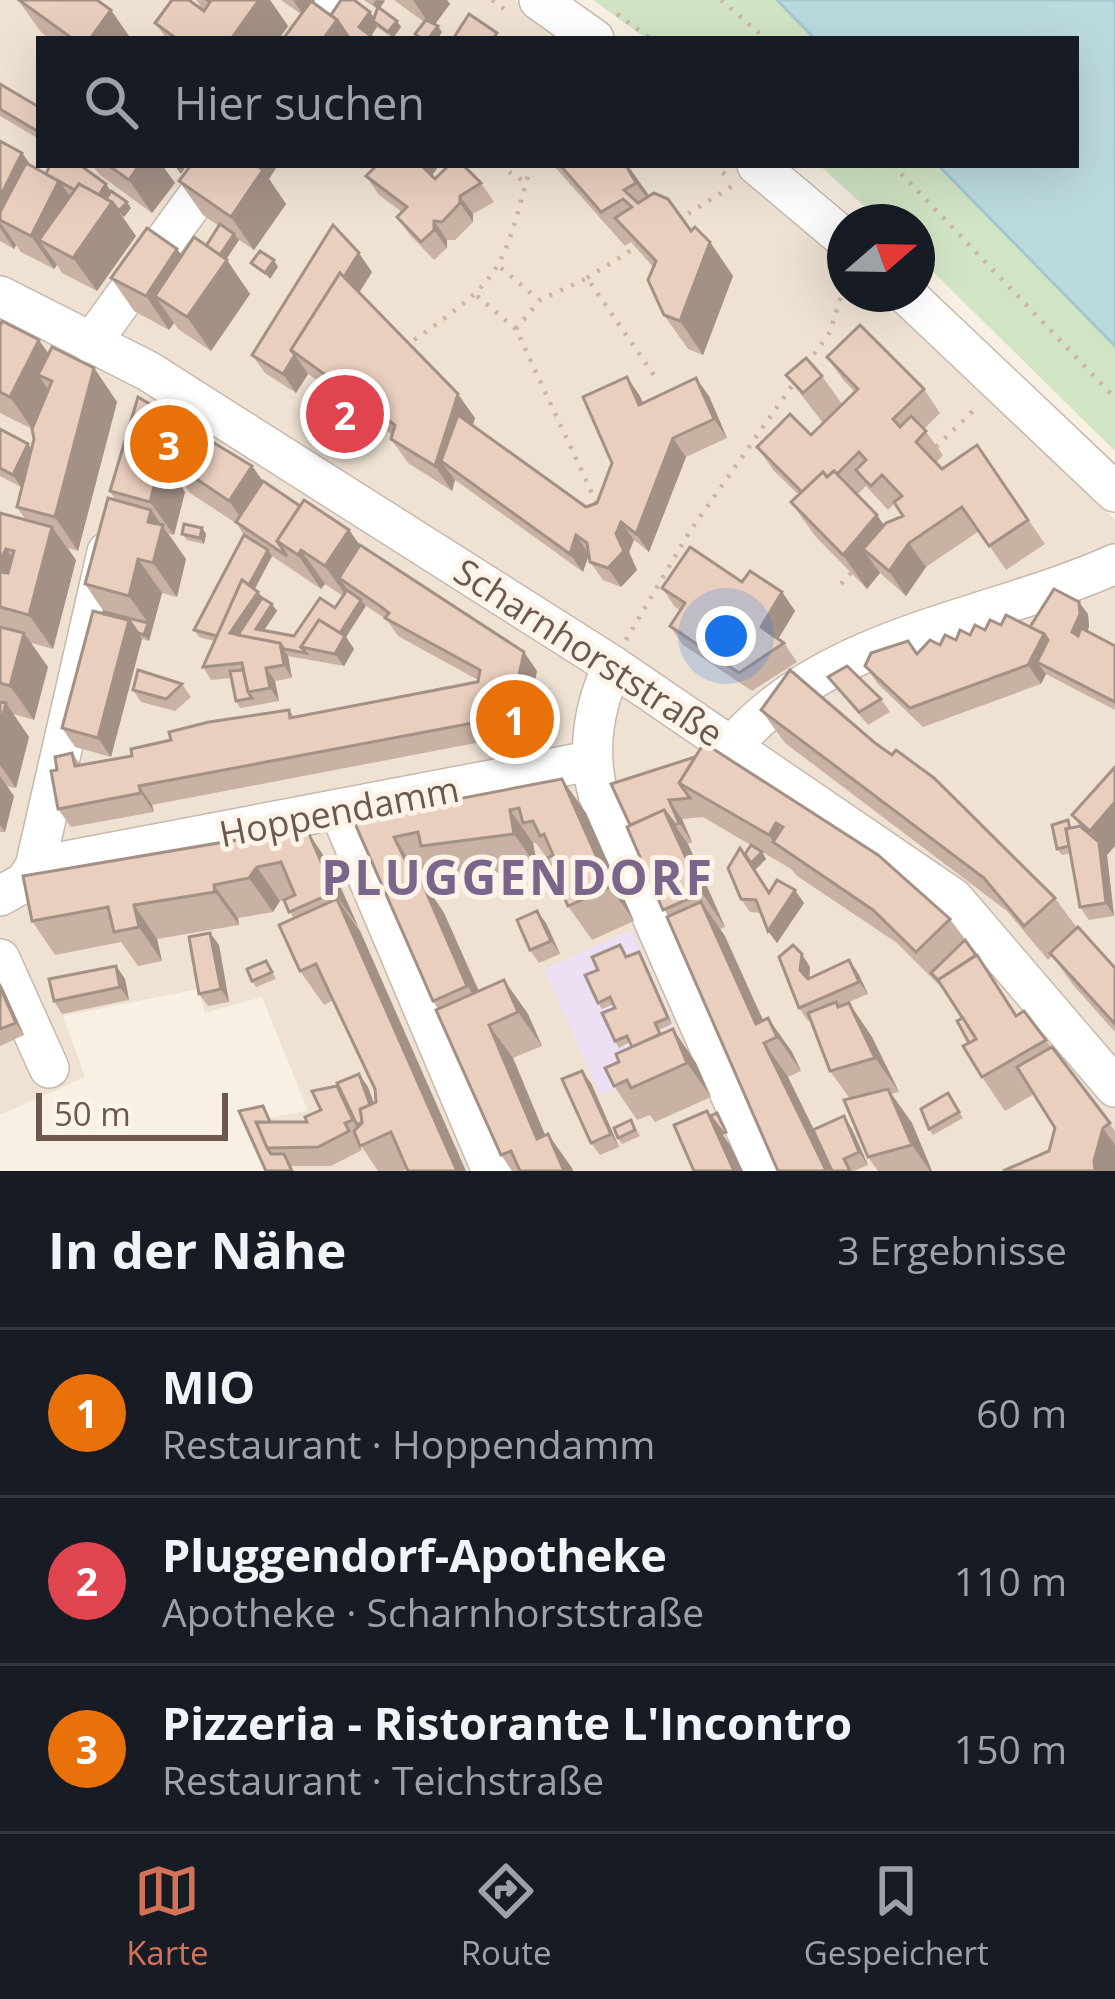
<!DOCTYPE html>
<html lang="de">
<meta charset="utf-8">
<style>
:root{--surface:#171b24;--page:#20242c;--text:#f1f3f6;--muted:#9ea1a6;--line:#363941;--accent:#d27259}
body{margin:0;font-family:"Open Sans",sans-serif;background:var(--page);color:var(--text)}
.compass{position:absolute;left:827px;top:204px;width:108px;height:108px;border-radius:50%;background:var(--surface);box-shadow:0 12px 48px #0002;rotate:70deg}
.scale{position:absolute;left:36px;bottom:30px;width:192px;box-sizing:border-box;padding-left:12px;border:6px solid #6d584d;border-top:0;font-size:33px;line-height:42px;white-space:nowrap;color:#6d584d;-webkit-text-stroke:9px #fcf4e9;paint-order:stroke}
.you{position:absolute;left:726px;top:636px;width:42px;height:42px;margin:-30px;border:9px solid #fff;border-radius:50%;background:#1a73e8;box-shadow:0 0 0 18px #1a73e833}
.badge{display:grid;place-items:center;width:78px;height:78px;border-radius:50%;background:var(--accent);color:#fff;font-size:39px;font-weight:700}
.pin{position:absolute;translate:-50% -50%;border:6px solid #fff;box-shadow:0 3px 12px #0006}
.list{margin:0;padding:0;list-style:none}
h2{display:flex;justify-content:space-between;align-items:center;height:156px;margin:0;padding:0 48px;font-size:51px}
h2 small{font-size:39px;font-weight:400;color:var(--muted)}
.list li{display:grid;grid-template-columns:78px 1fr auto;gap:36px;align-items:center;box-sizing:border-box;height:168px;padding:0 48px;border-top:3px solid var(--line)}
.list b{display:block;font-size:45px;white-space:nowrap}
.list p{margin:0;font-size:39px;white-space:nowrap;color:var(--muted)}
.list em{font-size:39px;font-style:normal;color:var(--muted)}
.icon{flex:none;width:66px;height:66px;fill:none;stroke:currentColor;stroke-width:2;stroke-linecap:round;stroke-linejoin:round}
.map{position:relative;flex:none;width:1115px;height:1171px;overflow:hidden}
.search{position:absolute;background:var(--surface);box-shadow:0 12px 48px #0002;left:36px;right:36px;top:36px;height:132px;display:flex;align-items:center;gap:30px;box-sizing:border-box;padding:0 42px;border-radius:0px;color:var(--muted);font-size:45px}
.sheet{height:660px;background:var(--surface)}
nav{display:flex;justify-content:space-around;align-items:center;box-sizing:border-box;height:168px;border-top:3px solid var(--line);background:var(--surface);font-size:33px;color:var(--muted)}
nav a{display:grid;justify-items:center;gap:6px}
nav .on{color:var(--accent)}
.map>svg:first-child{display:block}
.residential{fill:#efe2d3}
.education{fill:#ede0f5}
.green{fill:#d1e4c4}
.water{fill:#bbdadf;stroke:#a3c9cf;stroke-width:3}
.lines{fill:none;stroke-linecap:round;stroke-linejoin:round}
.minor-casing{stroke:#c7b8ac;stroke-width:42}
.path{stroke:#ceb3a3;stroke-width:4.5;stroke-dasharray:3 9;stroke-linecap:butt}
.minor{stroke:#fff;stroke-width:39}
.wall{fill:#c9b2a4;fill-rule:evenodd}
.shaded-wall{fill:#a49186}
.building{fill:#eacfbf;stroke:#a49186;stroke-width:3}
.labels{text-anchor:middle;dominant-baseline:central;stroke-width:10;stroke-linejoin:round;paint-order:stroke}
.street-label{font-size:36px;fill:#6d584d;stroke:#fcf4e9}
.district-label{font-size:48px;font-weight:bold;letter-spacing:3px;fill:#7c658a;stroke:#fcf4e9}
</style>
<div class="map">
<svg width="1115" height="1171" viewBox="0 0 1115 1171">
<rect width="100%" height="100%" fill="#f8f0e3"/>
<g class="residential">
<path d="M 0,0 L 515,0 L 567,39 L 39,39 L 39,165 L 734,165 L 845,249 L 845,294 L 894,294 L 1115,520 L 1115,1064 L 963,892 L 0,289 Z"/>
<path d="M 0,306 L 86,350 L 601,669 L 942,902 L 1115,1092 L 1115,1171 L 267,1171 L 245,1122 L 308,1111 L 262,997 L 205,1013 L 198,989 L 63,1016 L 85,1077 L 0,1115 Z"/>
</g>
<path class="education" d="M 632,930 L 674,1025 L 661,1030 L 675,1062 L 600,1095 L 544,969 Z"/>
<g class="green">
<path d="M 593,0 L 777,0 L 815,39 L 647,39 Z"/>
<path d="M 819,165 L 938,165 L 1115,346 L 1115,451 L 917,256 L 917,222 L 882,222 Z"/>
</g>
<path class="water" d="M 777,0 L 1115,0 L 1115,346 L 938,165 L 1076,165 L 1076,39 L 815,39 Z"/>
<g class="lines">
<g class="minor-casing">
<g id="minor">
<path d="M 539,0 L 594,39"/>
<path d="M 309,39 L 336,0"/>
<path d="M 757,165 L 845,239"/>
<path d="M 906,294 L 1115,492"/>
<path d="M 0,296 L 148,371 L 613,666 L 953,898 L 1115,1087"/>
<path d="M 91,343 L 220,165"/>
<path d="M 613,666 C 593,706 587,751 598,794 L 764,1171"/>
<path d="M 733,745 C 828,634 988,621 1115,564"/>
<path d="M 340,812 L 492,1171"/>
<path d="M 35,867 L 107,552"/>
<path d="M 0,896 L 25,882 L 35,867 L 590,761"/>
<path d="M 0,959 L 49,1068"/>
</g>
</g>
<g class="path">
<path d="M 492,0 L 507,11"/>
<path d="M 721,0 L 766,39"/>
<path d="M 617,14 L 651,39"/>
<path d="M 499,165 L 526,183"/>
<path d="M 713,165 L 727,176"/>
<path d="M 893,165 L 1115,398"/>
<path d="M 678,220 L 734,185"/>
<path d="M 501,268 L 538,299"/>
<path d="M 835,270 L 845,279"/>
<path d="M 587,278 L 638,246"/>
<path d="M 863,294 L 877,306"/>
<path d="M 477,296 L 516,329 L 598,506"/>
<path d="M 516,329 L 540,300 L 587,278 L 658,381"/>
<path d="M 414,340 C 505,277 502,270 531,165"/>
<path d="M 807,364 L 830,332 L 845,284"/>
<path d="M 936,447 L 976,408"/>
<path d="M 841,584 L 851,573"/>
<path d="M 626,640 L 690,531 L 794,383"/>
</g>
<use href="#minor" class="minor"/>
</g>
<g class="wall">
<path d="M 18,0 L 111,10 L 131,39 L 50,39 L 41,32 Z"/>
<path d="M 196,0 L 270,0 L 288,26 L 279,39 L 167,39 L 155,23 L 204,11 Z"/>
<path d="M 281,0 L 315,0 L 314,3 L 331,15 L 374,17 L 377,9 L 364,0 L 385,0 L 380,8 L 401,27 L 393,38 L 377,27 L 371,36 L 373,39 L 283,39 L 301,14 Z"/>
<path d="M 394,0 L 447,0 L 450,4 L 435,24 L 442,32 L 437,39 L 419,39 L 415,34 L 424,22 Z"/>
<path d="M 0,84 L 39,107 L 39,139 L 0,116 Z"/>
<path d="M 0,141 L 22,153 L 32,167 L 46,174 L 84,168 L 106,184 L 111,192 L 131,208 L 124,217 L 122,216 L 136,236 L 97,291 L 62,273 L 57,265 L 54,269 L 21,252 L 16,245 L 14,249 L 0,241 Z"/>
<path d="M 92,165 L 162,165 L 175,183 L 152,213 L 100,175 Z"/>
<path d="M 191,165 L 278,165 L 269,179 L 286,204 L 254,250 L 239,240 L 226,260 L 250,294 L 211,351 L 178,329 L 174,323 L 169,330 L 134,311 L 111,278 L 177,249 L 182,256 L 206,246 L 219,226 L 203,215 L 179,181 Z"/>
<path d="M 377,165 L 439,165 L 432,176 L 435,179 L 481,183 L 494,202 L 473,214 L 473,222 L 455,240 L 447,240 L 447,248 L 434,260 L 410,235 L 397,217 L 402,212 L 379,195 L 366,176 Z"/>
<path d="M 553,165 L 626,165 L 649,196 L 691,231 L 710,242 L 733,276 L 703,355 L 688,349 L 664,315 L 653,267 L 631,242 L 625,246 Z"/>
<path d="M 372,272 L 359,293 L 475,418 L 473,425 L 586,507 L 597,503 L 612,463 L 627,377 L 643,403 L 709,396 L 727,438 L 686,457 L 649,552 L 634,540 L 629,552 L 637,570 L 621,587 L 603,580 L 590,562 L 589,555 L 583,572 L 455,480 L 452,491 L 408,463 L 391,439 L 393,435 L 387,431 L 377,444 L 332,416 L 315,392 L 321,383 L 308,374 L 296,393 L 265,373 L 252,355 Z"/>
<path d="M 0,326 L 49,354 L 94,368 L 117,402 L 78,551 L 68,548 L 76,560 L 53,649 L 31,643 L 48,667 L 34,720 L 13,714 L 29,737 L 16,788 L 6,786 L 14,796 L 5,832 L 0,832 L 0,513 L 25,519 L 17,507 L 21,487 L 0,476 L 0,429 L 32,449 L 34,439 L 32,429 L 0,413 Z"/>
<path d="M 827,357 L 924,389 L 940,413 L 924,429 L 943,455 L 936,463 L 942,469 L 977,445 L 1045,544 L 1006,570 L 979,531 L 926,567 L 906,596 L 880,573 L 867,589 L 815,536 L 791,502 L 799,495 L 774,471 L 757,447 L 811,435 L 823,423 L 786,375 L 822,376 L 842,404 L 855,392 L 844,381 ZM 866,486 L 888,510 L 895,503 L 903,516 L 884,525 L 857,495 Z"/>
<path d="M 138,397 L 252,466 L 263,481 L 300,506 L 349,530 L 360,545 L 537,671 L 523,734 L 152,805 L 154,812 L 71,827 L 58,809 L 57,770 L 72,753 L 81,765 L 132,756 L 171,740 L 289,710 L 294,717 L 478,680 L 398,636 L 387,620 L 365,605 L 346,637 L 354,649 L 344,666 L 288,656 L 292,678 L 275,681 L 279,701 L 240,708 L 236,701 L 231,678 L 211,680 L 203,667 L 214,641 L 199,637 L 194,630 L 244,535 L 237,524 L 190,493 L 183,483 L 178,480 L 185,492 L 174,535 L 169,534 L 186,559 L 177,597 L 162,593 L 149,641 L 142,639 L 111,757 L 75,747 L 62,728 L 104,612 L 85,584 L 116,501 L 110,491 ZM 272,556 L 321,589 L 325,584 L 343,596 L 335,608 L 294,636 L 264,630 L 277,611 L 255,589 Z"/>
<path d="M 202,528 L 206,534 L 204,544 L 187,540 L 182,534 Z"/>
<path d="M 742,582 L 782,592 L 795,611 L 778,639 L 784,643 L 797,662 L 752,691 L 683,645 L 670,626 L 680,610 L 675,607 L 662,588 Z"/>
<path d="M 1088,614 L 1089,627 L 1087,631 L 1115,646 L 1115,710 L 1046,674 L 1041,684 L 923,727 L 878,684 L 865,666 L 917,654 L 1001,625 L 1030,627 Z"/>
<path d="M 828,677 L 881,699 L 890,712 L 868,725 Z"/>
<path d="M 182,684 L 191,697 L 175,711 L 141,702 L 133,690 Z"/>
<path d="M 761,710 L 1055,898 L 1077,928 L 1115,968 L 1115,1032 L 1074,986 L 1052,956 L 1048,960 L 1007,911 L 785,743 Z"/>
<path d="M 695,757 L 950,919 L 991,974 L 1017,1015 L 1024,1011 L 1115,1131 L 1115,1171 L 1049,1151 L 1055,1128 L 1034,1094 L 1005,1111 L 982,1077 L 963,1018 L 945,991 L 897,943 L 797,876 L 791,869 L 703,817 L 682,819 L 692,842 L 688,844 L 725,927 L 720,929 L 763,1020 L 768,1018 L 792,1052 L 801,1071 L 788,1077 L 814,1130 L 852,1129 L 868,1165 L 854,1171 L 778,1171 L 668,917 L 627,827 Z"/>
<path d="M 1115,767 L 1115,846 L 1107,855 L 1114,916 L 1089,920 L 1080,907 L 1071,853 L 1062,855 L 1057,849 L 1073,828 L 1080,826 L 1072,815 Z"/>
<path d="M 562,779 L 586,813 L 634,921 L 592,940 L 568,906 L 553,855 L 546,857 L 536,843 L 533,843 L 538,868 L 445,879 L 436,867 L 417,871 L 424,885 L 444,913 L 479,991 L 504,980 L 528,1014 L 542,1046 L 513,1058 L 545,1135 L 573,1171 L 512,1171 L 501,1155 L 438,1009 L 433,1001 L 353,819 Z"/>
<path d="M 301,829 L 332,868 L 361,933 L 407,1169 L 403,1171 L 378,1171 L 358,1141 L 362,1150 L 331,1166 L 293,1166 L 266,1171 L 239,1111 L 273,1122 L 307,1122 L 321,1110 L 333,1087 L 359,1074 L 368,1087 L 374,1103 L 376,1102 L 375,1089 L 334,1000 L 324,1005 L 300,971 L 294,919 L 284,900 L 280,901 L 273,912 L 238,918 L 239,925 L 157,939 L 162,961 L 138,966 L 121,942 L 55,955 L 32,921 Z"/>
<path d="M 762,852 L 766,859 L 755,870 L 753,866 L 769,892 L 804,903 L 777,943 L 768,931 L 761,913 L 750,912 L 741,899 L 745,854 Z"/>
<path d="M 546,923 L 560,954 L 539,963 L 530,950 Z"/>
<path d="M 210,933 L 219,945 L 229,1002 L 208,1006 L 199,994 Z"/>
<path d="M 620,945 L 627,957 L 639,952 L 643,958 L 672,1024 L 659,1030 L 661,1034 L 673,1029 L 696,1063 L 711,1097 L 655,1122 L 650,1115 L 637,1120 L 614,1086 L 619,1062 L 632,1047 L 630,1042 L 619,1048 L 615,1041 L 615,1008 L 614,1004 L 602,1009 L 598,1003 L 598,970 Z"/>
<path d="M 849,960 L 858,973 L 868,994 L 842,1005 L 849,1003 L 872,1037 L 899,1092 L 891,1094 L 912,1123 L 932,1171 L 878,1171 L 868,1157 L 850,1099 L 830,1071 L 810,1020 L 808,1021 L 799,1008 L 810,967 L 809,978 Z"/>
<path d="M 266,961 L 276,979 L 256,987 L 252,981 Z"/>
<path d="M 116,966 L 125,979 L 129,1000 L 62,1014 L 54,1001 Z"/>
<path d="M 0,983 L 24,1035 L 0,1046 Z"/>
<path d="M 591,1083 L 619,1147 L 600,1155 L 591,1143 Z"/>
<path d="M 948,1093 L 963,1118 L 933,1135 L 929,1129 Z"/>
<path d="M 635,1127 L 640,1136 L 622,1144 L 618,1138 Z"/>
</g>
<g class="shaded-wall">
<path d="M 259,0 L 270,0 L 288,26 L 279,39 L 231,39 Z"/>
<path d="M 293,0 L 315,0 L 304,16 Z"/>
<path d="M 376,0 L 385,1 L 378,10 L 373,4 Z"/>
<path d="M 413,0 L 447,0 L 450,4 L 432,28 Z"/>
<path d="M 111,10 L 131,39 L 90,39 Z"/>
<path d="M 370,12 L 379,24 L 373,21 L 377,27 L 371,36 L 373,39 L 367,39 L 359,27 Z"/>
<path d="M 337,20 L 350,39 L 329,39 L 326,35 Z"/>
<path d="M 397,21 L 401,27 L 393,38 L 388,32 Z"/>
<path d="M 438,26 L 442,32 L 437,39 L 428,39 Z"/>
<path d="M 22,153 L 46,186 L 0,220 L 0,197 Z"/>
<path d="M 139,165 L 162,165 L 175,183 L 152,213 L 129,180 Z"/>
<path d="M 174,165 L 187,165 L 181,174 Z"/>
<path d="M 247,165 L 278,165 L 269,179 L 286,204 L 254,250 L 231,217 Z"/>
<path d="M 420,165 L 439,165 L 430,179 Z"/>
<path d="M 629,167 L 653,201 L 660,216 L 636,183 Z"/>
<path d="M 59,181 L 83,214 L 39,240 L 57,265 L 54,269 L 31,236 Z"/>
<path d="M 106,184 L 114,196 L 110,205 L 98,198 Z"/>
<path d="M 460,196 L 473,214 L 473,222 L 460,203 Z"/>
<path d="M 112,202 L 136,236 L 97,291 L 73,258 Z"/>
<path d="M 127,202 L 131,208 L 124,217 L 119,211 Z"/>
<path d="M 434,221 L 447,240 L 447,248 L 434,230 Z"/>
<path d="M 0,222 L 16,245 L 14,249 L 0,228 Z"/>
<path d="M 234,234 L 239,240 L 219,270 L 215,263 Z"/>
<path d="M 710,242 L 733,276 L 703,355 L 680,321 Z"/>
<path d="M 177,249 L 201,282 L 155,296 L 174,323 L 169,330 L 146,296 Z"/>
<path d="M 359,253 L 372,272 L 313,366 L 296,354 Z"/>
<path d="M 227,260 L 250,294 L 211,351 L 187,317 Z"/>
<path d="M 274,260 L 278,267 L 270,279 L 265,273 Z"/>
<path d="M 39,340 L 63,374 L 52,381 L 38,375 L 52,395 L 33,430 L 10,397 Z"/>
<path d="M 295,355 L 308,374 L 296,393 L 283,374 Z"/>
<path d="M 94,368 L 117,402 L 78,551 L 55,517 Z"/>
<path d="M 627,377 L 640,396 L 652,424 L 639,405 Z"/>
<path d="M 696,378 L 709,396 L 727,438 L 714,419 Z"/>
<path d="M 458,394 L 475,418 L 457,473 L 441,461 L 455,480 L 452,491 L 435,466 Z"/>
<path d="M 370,407 L 387,431 L 377,444 L 360,420 Z"/>
<path d="M 673,438 L 686,457 L 649,552 L 636,534 Z"/>
<path d="M 28,444 L 37,456 L 21,487 L 13,475 Z"/>
<path d="M 154,446 L 185,492 L 174,535 L 150,502 L 152,456 Z"/>
<path d="M 252,466 L 276,500 L 253,535 L 229,501 Z"/>
<path d="M 151,510 L 186,559 L 177,597 L 153,563 L 148,522 Z"/>
<path d="M 877,515 L 901,549 L 863,549 L 880,573 L 867,589 L 843,555 Z"/>
<path d="M 621,522 L 634,540 L 629,552 L 637,570 L 621,587 L 608,568 Z"/>
<path d="M 52,527 L 76,560 L 53,649 L 29,615 Z"/>
<path d="M 202,528 L 206,534 L 204,544 L 200,538 Z"/>
<path d="M 349,530 L 373,564 L 339,578 L 352,596 L 349,600 L 325,566 Z"/>
<path d="M 576,535 L 589,554 L 583,572 L 570,554 Z"/>
<path d="M 909,543 L 926,567 L 906,596 L 889,571 Z"/>
<path d="M 6,549 L 30,582 L 0,577 L 0,561 Z"/>
<path d="M 268,550 L 272,556 L 235,626 L 258,592 L 267,604 L 235,640 L 221,637 Z"/>
<path d="M 301,550 L 325,584 L 321,589 L 298,555 L 291,551 Z"/>
<path d="M 138,559 L 162,593 L 149,641 L 144,635 L 148,623 L 129,596 Z"/>
<path d="M 782,592 L 795,611 L 774,646 L 761,627 Z"/>
<path d="M 361,600 L 366,606 L 346,637 L 354,649 L 344,666 L 335,654 L 338,635 Z"/>
<path d="M 1079,602 L 1088,614 L 1089,627 L 1080,645 L 1072,632 Z"/>
<path d="M 272,604 L 277,611 L 261,635 L 256,629 Z"/>
<path d="M 129,620 L 142,639 L 111,757 L 98,738 Z"/>
<path d="M 24,633 L 48,667 L 34,720 L 10,686 Z"/>
<path d="M 1044,634 L 1057,653 L 1037,662 L 1046,674 L 1041,684 L 1028,665 Z"/>
<path d="M 280,643 L 288,656 L 292,678 L 284,665 Z"/>
<path d="M 524,652 L 537,671 L 523,734 L 510,716 Z"/>
<path d="M 266,668 L 275,681 L 279,701 L 270,688 Z"/>
<path d="M 6,703 L 29,737 L 16,788 L 0,765 L 0,726 Z"/>
<path d="M 0,776 L 14,796 L 5,832 L 0,825 Z"/>
<path d="M 562,779 L 586,813 L 634,921 L 610,887 Z"/>
<path d="M 139,786 L 152,805 L 154,812 L 141,793 Z"/>
<path d="M 669,800 L 682,819 L 692,842 L 679,823 Z"/>
<path d="M 1115,802 L 1115,846 L 1107,855 L 1114,916 L 1106,903 L 1099,842 L 1090,831 Z"/>
<path d="M 510,810 L 533,843 L 538,868 L 514,834 Z"/>
<path d="M 664,810 L 688,844 L 725,927 L 702,893 Z"/>
<path d="M 776,823 L 800,857 L 774,843 L 769,835 Z"/>
<path d="M 309,834 L 332,868 L 358,926 L 334,892 Z"/>
<path d="M 394,837 L 444,913 L 491,1019 L 467,986 Z"/>
<path d="M 762,852 L 766,859 L 755,870 L 751,863 Z"/>
<path d="M 257,867 L 280,901 L 273,912 L 249,878 Z"/>
<path d="M 214,885 L 238,918 L 239,925 L 215,892 Z"/>
<path d="M 795,890 L 804,903 L 777,943 L 768,931 Z"/>
<path d="M 337,899 L 361,933 L 466,1171 L 457,1171 Z"/>
<path d="M 701,902 L 725,936 L 772,1040 L 756,1024 Z"/>
<path d="M 134,905 L 157,939 L 162,961 L 139,927 Z"/>
<path d="M 537,911 L 546,923 L 560,954 L 551,941 Z"/>
<path d="M 210,933 L 219,945 L 229,1002 L 221,989 Z"/>
<path d="M 639,952 L 643,958 L 672,1024 L 668,1018 Z"/>
<path d="M 802,954 L 810,967 L 809,983 L 800,970 Z"/>
<path d="M 849,960 L 858,973 L 868,994 L 859,982 Z"/>
<path d="M 116,966 L 125,979 L 129,1000 L 120,987 Z"/>
<path d="M 504,980 L 528,1014 L 542,1046 L 518,1012 Z"/>
<path d="M 0,983 L 3,988 L 24,1035 L 16,1023 L 0,987 Z"/>
<path d="M 849,1003 L 872,1037 L 899,1092 L 875,1058 Z"/>
<path d="M 768,1018 L 792,1052 L 801,1071 L 777,1037 Z"/>
<path d="M 489,1025 L 513,1058 L 560,1171 L 537,1139 Z"/>
<path d="M 673,1029 L 696,1063 L 711,1097 L 687,1063 Z"/>
<path d="M 764,1043 L 788,1077 L 834,1171 L 826,1170 Z"/>
<path d="M 582,1071 L 591,1083 L 619,1147 L 611,1134 Z"/>
<path d="M 359,1074 L 368,1087 L 383,1130 L 374,1117 Z"/>
<path d="M 888,1089 L 912,1123 L 932,1171 L 930,1171 L 912,1145 Z"/>
<path d="M 707,1111 L 730,1145 L 743,1171 L 734,1171 Z"/>
<path d="M 844,1116 L 852,1129 L 868,1165 L 859,1152 Z"/>
<path d="M 1103,1128 L 1115,1145 L 1115,1171 L 1095,1171 L 1094,1161 Z"/>
<path d="M 548,1134 L 572,1168 L 573,1171 L 564,1171 Z"/>
</g>
<g class="building">
<path d="M 19,0 L 97,0 L 111,10 L 90,39 L 73,39 Z"/>
<path d="M 172,0 L 189,0 L 204,11 L 210,2 L 207,0 L 259,0 L 231,39 L 177,39 L 155,23 Z"/>
<path d="M 341,0 L 354,0 L 370,12 L 359,27 L 371,36 L 368,39 L 350,39 L 337,20 L 331,15 Z"/>
<path d="M 311,1 L 337,20 L 326,35 L 332,39 L 283,39 Z"/>
<path d="M 378,7 L 397,21 L 388,32 L 373,21 Z"/>
<path d="M 469,14 L 497,33 L 493,39 L 453,39 Z"/>
<path d="M 426,20 L 438,26 L 428,39 L 422,39 L 415,34 Z"/>
<path d="M 0,84 L 39,107 L 39,132 L 0,109 Z"/>
<path d="M 0,141 L 22,153 L 0,197 Z"/>
<path d="M 26,163 L 59,181 L 31,236 L 0,220 L 0,212 Z"/>
<path d="M 50,165 L 80,165 L 106,184 L 99,195 L 79,184 L 75,190 L 46,174 Z"/>
<path d="M 108,165 L 139,165 L 129,180 Z"/>
<path d="M 191,165 L 256,165 L 263,170 L 231,217 L 179,181 Z"/>
<path d="M 377,165 L 421,165 L 435,179 L 449,165 L 463,165 L 481,183 L 460,196 L 460,203 L 442,222 L 434,221 L 434,230 L 421,242 L 397,217 L 407,207 L 366,176 Z"/>
<path d="M 560,165 L 626,165 L 636,183 L 624,190 L 638,203 L 654,193 L 668,199 L 691,231 L 695,227 L 710,242 L 680,321 L 664,315 L 648,280 L 656,261 L 615,218 L 632,207 L 623,199 L 601,212 Z"/>
<path d="M 79,184 L 112,202 L 73,258 L 39,240 Z"/>
<path d="M 111,191 L 127,202 L 119,211 L 112,202 L 106,199 Z"/>
<path d="M 220,224 L 234,234 L 220,255 L 206,246 Z"/>
<path d="M 333,225 L 359,253 L 344,277 L 340,273 L 291,350 L 295,355 L 283,374 L 252,355 Z"/>
<path d="M 147,228 L 177,249 L 146,296 L 111,278 Z"/>
<path d="M 194,237 L 227,260 L 187,317 L 155,296 Z"/>
<path d="M 260,251 L 274,260 L 265,273 L 251,263 Z"/>
<path d="M 340,273 L 458,394 L 435,466 L 391,439 L 395,425 L 370,407 L 360,420 L 315,392 L 327,376 L 291,350 Z"/>
<path d="M 2,321 L 39,340 L 10,397 L 0,392 L 0,326 Z"/>
<path d="M 860,325 L 924,389 L 893,419 L 900,427 L 911,416 L 926,431 L 916,442 L 942,469 L 977,445 L 1028,520 L 989,546 L 962,507 L 909,543 L 889,571 L 863,549 L 886,523 L 903,516 L 894,502 L 902,496 L 882,475 L 871,486 L 865,480 L 856,470 L 866,460 L 859,452 L 837,474 L 834,471 L 827,477 L 823,472 L 802,492 L 757,447 L 790,414 L 811,435 L 858,389 L 827,357 Z"/>
<path d="M 52,347 L 94,368 L 55,517 L 17,507 L 34,439 L 32,429 L 52,381 L 38,375 Z"/>
<path d="M 806,358 L 822,376 L 803,393 L 786,375 Z"/>
<path d="M 627,377 L 639,405 L 696,378 L 714,419 L 673,438 L 636,534 L 621,522 L 616,534 L 624,551 L 608,568 L 590,562 L 587,543 L 576,535 L 570,554 L 441,461 L 458,415 L 586,507 L 597,503 L 612,463 L 583,397 Z"/>
<path d="M 138,397 L 252,466 L 229,501 L 167,459 L 169,456 L 154,446 L 152,456 L 161,458 L 150,502 L 110,491 Z"/>
<path d="M 0,429 L 28,444 L 13,475 L 0,468 Z"/>
<path d="M 834,471 L 877,515 L 843,555 L 791,502 L 823,472 L 827,477 Z"/>
<path d="M 263,481 L 300,506 L 277,541 L 287,556 L 236,522 Z"/>
<path d="M 108,498 L 151,510 L 148,522 L 163,525 L 153,563 L 138,559 L 129,596 L 85,584 Z"/>
<path d="M 304,500 L 349,530 L 325,566 L 301,550 L 298,555 L 277,541 Z"/>
<path d="M 0,513 L 52,527 L 29,615 L 0,607 L 0,572 L 8,573 L 14,551 L 6,549 L 0,561 Z"/>
<path d="M 184,524 L 202,528 L 200,538 L 182,534 Z"/>
<path d="M 244,535 L 268,550 L 249,585 L 242,580 L 217,636 L 194,630 Z"/>
<path d="M 360,545 L 524,652 L 510,716 L 139,786 L 141,793 L 58,809 L 51,771 L 57,770 L 55,757 L 72,753 L 75,766 L 132,756 L 131,749 L 171,740 L 169,732 L 209,722 L 289,710 L 290,718 L 478,682 L 480,670 L 385,618 L 389,613 L 380,606 L 339,578 Z"/>
<path d="M 690,547 L 742,582 L 750,571 L 782,592 L 761,627 L 784,643 L 739,673 L 670,626 L 685,603 L 662,588 Z"/>
<path d="M 242,580 L 258,592 L 230,633 L 280,643 L 284,665 L 266,668 L 270,688 L 248,692 L 242,663 L 203,667 Z"/>
<path d="M 1054,589 L 1079,602 L 1080,614 L 1072,632 L 1078,636 L 1081,628 L 1115,646 L 1115,702 L 1037,662 L 1048,640 L 1044,634 L 1030,627 Z"/>
<path d="M 347,590 L 361,600 L 340,633 L 319,620 L 301,647 L 306,653 L 284,649 L 280,643 L 238,635 L 262,598 L 272,604 L 256,629 L 294,636 L 320,598 L 335,608 Z"/>
<path d="M 93,611 L 129,620 L 98,738 L 62,728 Z"/>
<path d="M 104,612 L 148,623 L 144,635 L 138,633 L 129,620 L 104,614 Z"/>
<path d="M 1006,615 L 1044,634 L 1028,665 L 910,708 L 865,666 L 871,653 L 908,641 L 917,654 L 930,640 L 940,645 L 945,635 L 956,640 L 960,630 L 970,635 L 975,625 L 985,630 L 990,620 L 1001,625 Z"/>
<path d="M 319,620 L 345,636 L 335,654 L 301,647 Z"/>
<path d="M 0,627 L 24,633 L 10,686 L 0,683 Z"/>
<path d="M 847,666 L 881,699 L 859,712 L 828,677 Z"/>
<path d="M 138,670 L 182,684 L 166,699 L 133,690 Z"/>
<path d="M 243,670 L 248,692 L 252,698 L 236,701 L 230,671 Z"/>
<path d="M 790,670 L 875,743 L 892,755 L 896,750 L 934,778 L 1055,898 L 1024,926 L 984,878 L 761,710 Z"/>
<path d="M 0,702 L 6,703 L 0,726 Z"/>
<path d="M 704,743 L 878,855 L 950,919 L 916,952 L 873,910 L 773,842 L 783,827 L 776,823 L 769,835 L 679,783 Z"/>
<path d="M 695,757 L 679,783 L 690,798 L 669,800 L 679,823 L 675,825 L 664,810 L 630,825 L 611,784 Z"/>
<path d="M 1115,767 L 1115,802 L 1090,831 L 1072,815 Z"/>
<path d="M 562,779 L 610,887 L 568,906 L 547,858 L 553,855 L 544,834 L 540,836 L 533,821 L 523,823 L 519,808 L 510,810 L 514,834 L 421,846 L 418,832 L 394,837 L 416,882 L 421,880 L 467,986 L 433,1001 L 353,819 Z"/>
<path d="M 664,810 L 702,893 L 663,910 L 627,827 Z"/>
<path d="M 1068,820 L 1070,829 L 1066,829 L 1069,846 L 1057,849 L 1052,825 Z"/>
<path d="M 1080,826 L 1099,842 L 1106,903 L 1080,907 L 1066,829 Z"/>
<path d="M 301,829 L 309,834 L 334,892 L 289,912 L 284,900 L 295,895 L 281,862 L 257,867 L 249,878 L 214,885 L 215,892 L 134,905 L 139,927 L 114,932 L 108,907 L 32,921 L 23,876 Z"/>
<path d="M 751,845 L 762,852 L 751,863 L 745,854 Z"/>
<path d="M 740,848 L 769,893 L 777,880 L 795,890 L 768,931 L 756,900 L 741,899 L 728,868 Z"/>
<path d="M 337,899 L 457,1171 L 408,1171 L 391,1132 L 360,1146 L 354,1131 L 362,1123 L 360,1109 L 376,1102 L 375,1089 L 316,964 L 300,971 L 279,925 Z"/>
<path d="M 701,902 L 756,1024 L 768,1018 L 777,1037 L 764,1043 L 826,1170 L 823,1171 L 778,1171 L 667,917 Z"/>
<path d="M 537,911 L 551,941 L 530,950 L 517,920 Z"/>
<path d="M 1078,927 L 1115,968 L 1115,1024 L 1050,953 Z"/>
<path d="M 210,933 L 221,989 L 199,994 L 189,937 Z"/>
<path d="M 965,940 L 976,955 L 938,980 L 940,982 L 931,973 Z"/>
<path d="M 620,945 L 626,957 L 639,952 L 668,1018 L 655,1023 L 660,1034 L 632,1047 L 627,1036 L 615,1041 L 602,1013 L 615,1008 L 610,997 L 598,1003 L 585,975 L 598,970 L 592,957 Z"/>
<path d="M 793,945 L 802,954 L 800,970 L 808,979 L 849,960 L 859,982 L 799,1008 L 779,957 Z"/>
<path d="M 977,955 L 1016,1016 L 1024,1011 L 1046,1040 L 982,1077 L 963,1046 L 976,1039 L 938,980 Z"/>
<path d="M 266,961 L 272,972 L 252,981 L 247,969 Z"/>
<path d="M 116,966 L 120,987 L 54,1001 L 49,979 Z"/>
<path d="M 504,980 L 518,1012 L 489,1025 L 537,1139 L 548,1134 L 564,1171 L 520,1171 L 511,1151 L 501,1155 L 436,1010 Z"/>
<path d="M 0,987 L 16,1023 L 0,1029 Z"/>
<path d="M 836,1002 L 838,1007 L 849,1003 L 875,1058 L 830,1071 L 808,1013 Z"/>
<path d="M 963,1018 L 976,1039 L 969,1043 L 957,1021 Z"/>
<path d="M 673,1029 L 687,1063 L 631,1088 L 627,1080 L 614,1086 L 605,1068 L 619,1062 L 616,1054 Z"/>
<path d="M 1052,1047 L 1110,1123 L 1103,1128 L 1094,1161 L 1095,1171 L 1003,1171 L 1049,1151 L 1055,1128 L 1017,1067 Z"/>
<path d="M 582,1071 L 611,1134 L 591,1143 L 562,1079 Z"/>
<path d="M 359,1074 L 370,1105 L 360,1109 L 362,1122 L 357,1125 L 337,1083 Z"/>
<path d="M 337,1086 L 353,1120 L 345,1123 L 349,1131 L 318,1147 L 267,1148 L 256,1122 L 307,1122 L 305,1117 L 321,1110 L 312,1091 Z"/>
<path d="M 888,1089 L 912,1145 L 868,1157 L 844,1100 Z"/>
<path d="M 948,1093 L 959,1112 L 929,1129 L 921,1109 Z"/>
<path d="M 263,1106 L 270,1122 L 256,1122 L 267,1148 L 271,1154 L 284,1154 L 292,1171 L 266,1171 L 239,1111 Z"/>
<path d="M 707,1111 L 734,1171 L 694,1171 L 674,1125 Z"/>
<path d="M 717,1113 L 726,1132 L 723,1133 L 710,1116 Z"/>
<path d="M 844,1116 L 859,1152 L 844,1159 L 850,1171 L 832,1171 L 813,1130 Z"/>
<path d="M 631,1120 L 635,1130 L 618,1138 L 614,1128 Z"/>
</g>
<g class="labels">
<g class="street-label">
<text transform="translate(589 652) rotate(33)">Scharnhorststraße</text>
<text transform="translate(339 811) rotate(-11)">Hoppendamm</text>
</g>
<g class="district-label">
<text x="518" y="876">PLUGGENDORF</text>
</g>
</g>
</svg>
<svg class="compass" viewBox="-18 -18 36 36"><path d="M0-13l5 13h-10z" fill="#e53935"/><path d="M0 13l5-13h-10z" fill="#9ea1a6"/></svg>
<div class="scale">50 m</div>
<div class="you"></div>
<div class="pin badge" style="left:515px;top:719px;background:#e8710a">1</div>
<div class="pin badge" style="left:345px;top:414px;background:#e0444e">2</div>
<div class="pin badge" style="left:169px;top:444px;background:#e8710a">3</div>
<div class="search"><svg class="icon" aria-label="search" viewBox="0 0 24 24"><circle cx="10" cy="10" r="6"/><path d="M15 15l6 6"/></svg>Hier suchen</div>
</div>
<section class="sheet">
<h2>In der Nähe<small>3 Ergebnisse</small></h2>
<ul class="list">
<li><span class="badge" style="background:#e8710a">1</span><div><b>MIO</b><p>Restaurant · Hoppendamm</p></div><em>60 m</em></li>
<li><span class="badge" style="background:#e0444e">2</span><div><b>Pluggendorf-Apotheke</b><p>Apotheke · Scharnhorststraße</p></div><em>110 m</em></li>
<li><span class="badge" style="background:#e8710a">3</span><div><b>Pizzeria - Ristorante L'Incontro</b><p>Restaurant · Teichstraße</p></div><em>150 m</em></li>
</ul>
</section>
<nav>
<a class="on"><svg class="icon" aria-label="map" viewBox="0 0 24 24"><path d="M3 6l6-2 6 2 6-2v14l-6 2-6-2-6 2zM9 4v14M15 6v14"/></svg>Karte</a>
<a><svg class="icon" aria-label="directions" viewBox="0 0 24 24"><path d="M12 3l9 9-9 9-9-9zM9 14v-3h6M13 9l2 2-2 2"/></svg>Route</a>
<a><svg class="icon" aria-label="saved" viewBox="0 0 24 24"><path d="M7 4h10v16l-5-4-5 4z"/></svg>Gespeichert</a>
</nav>
